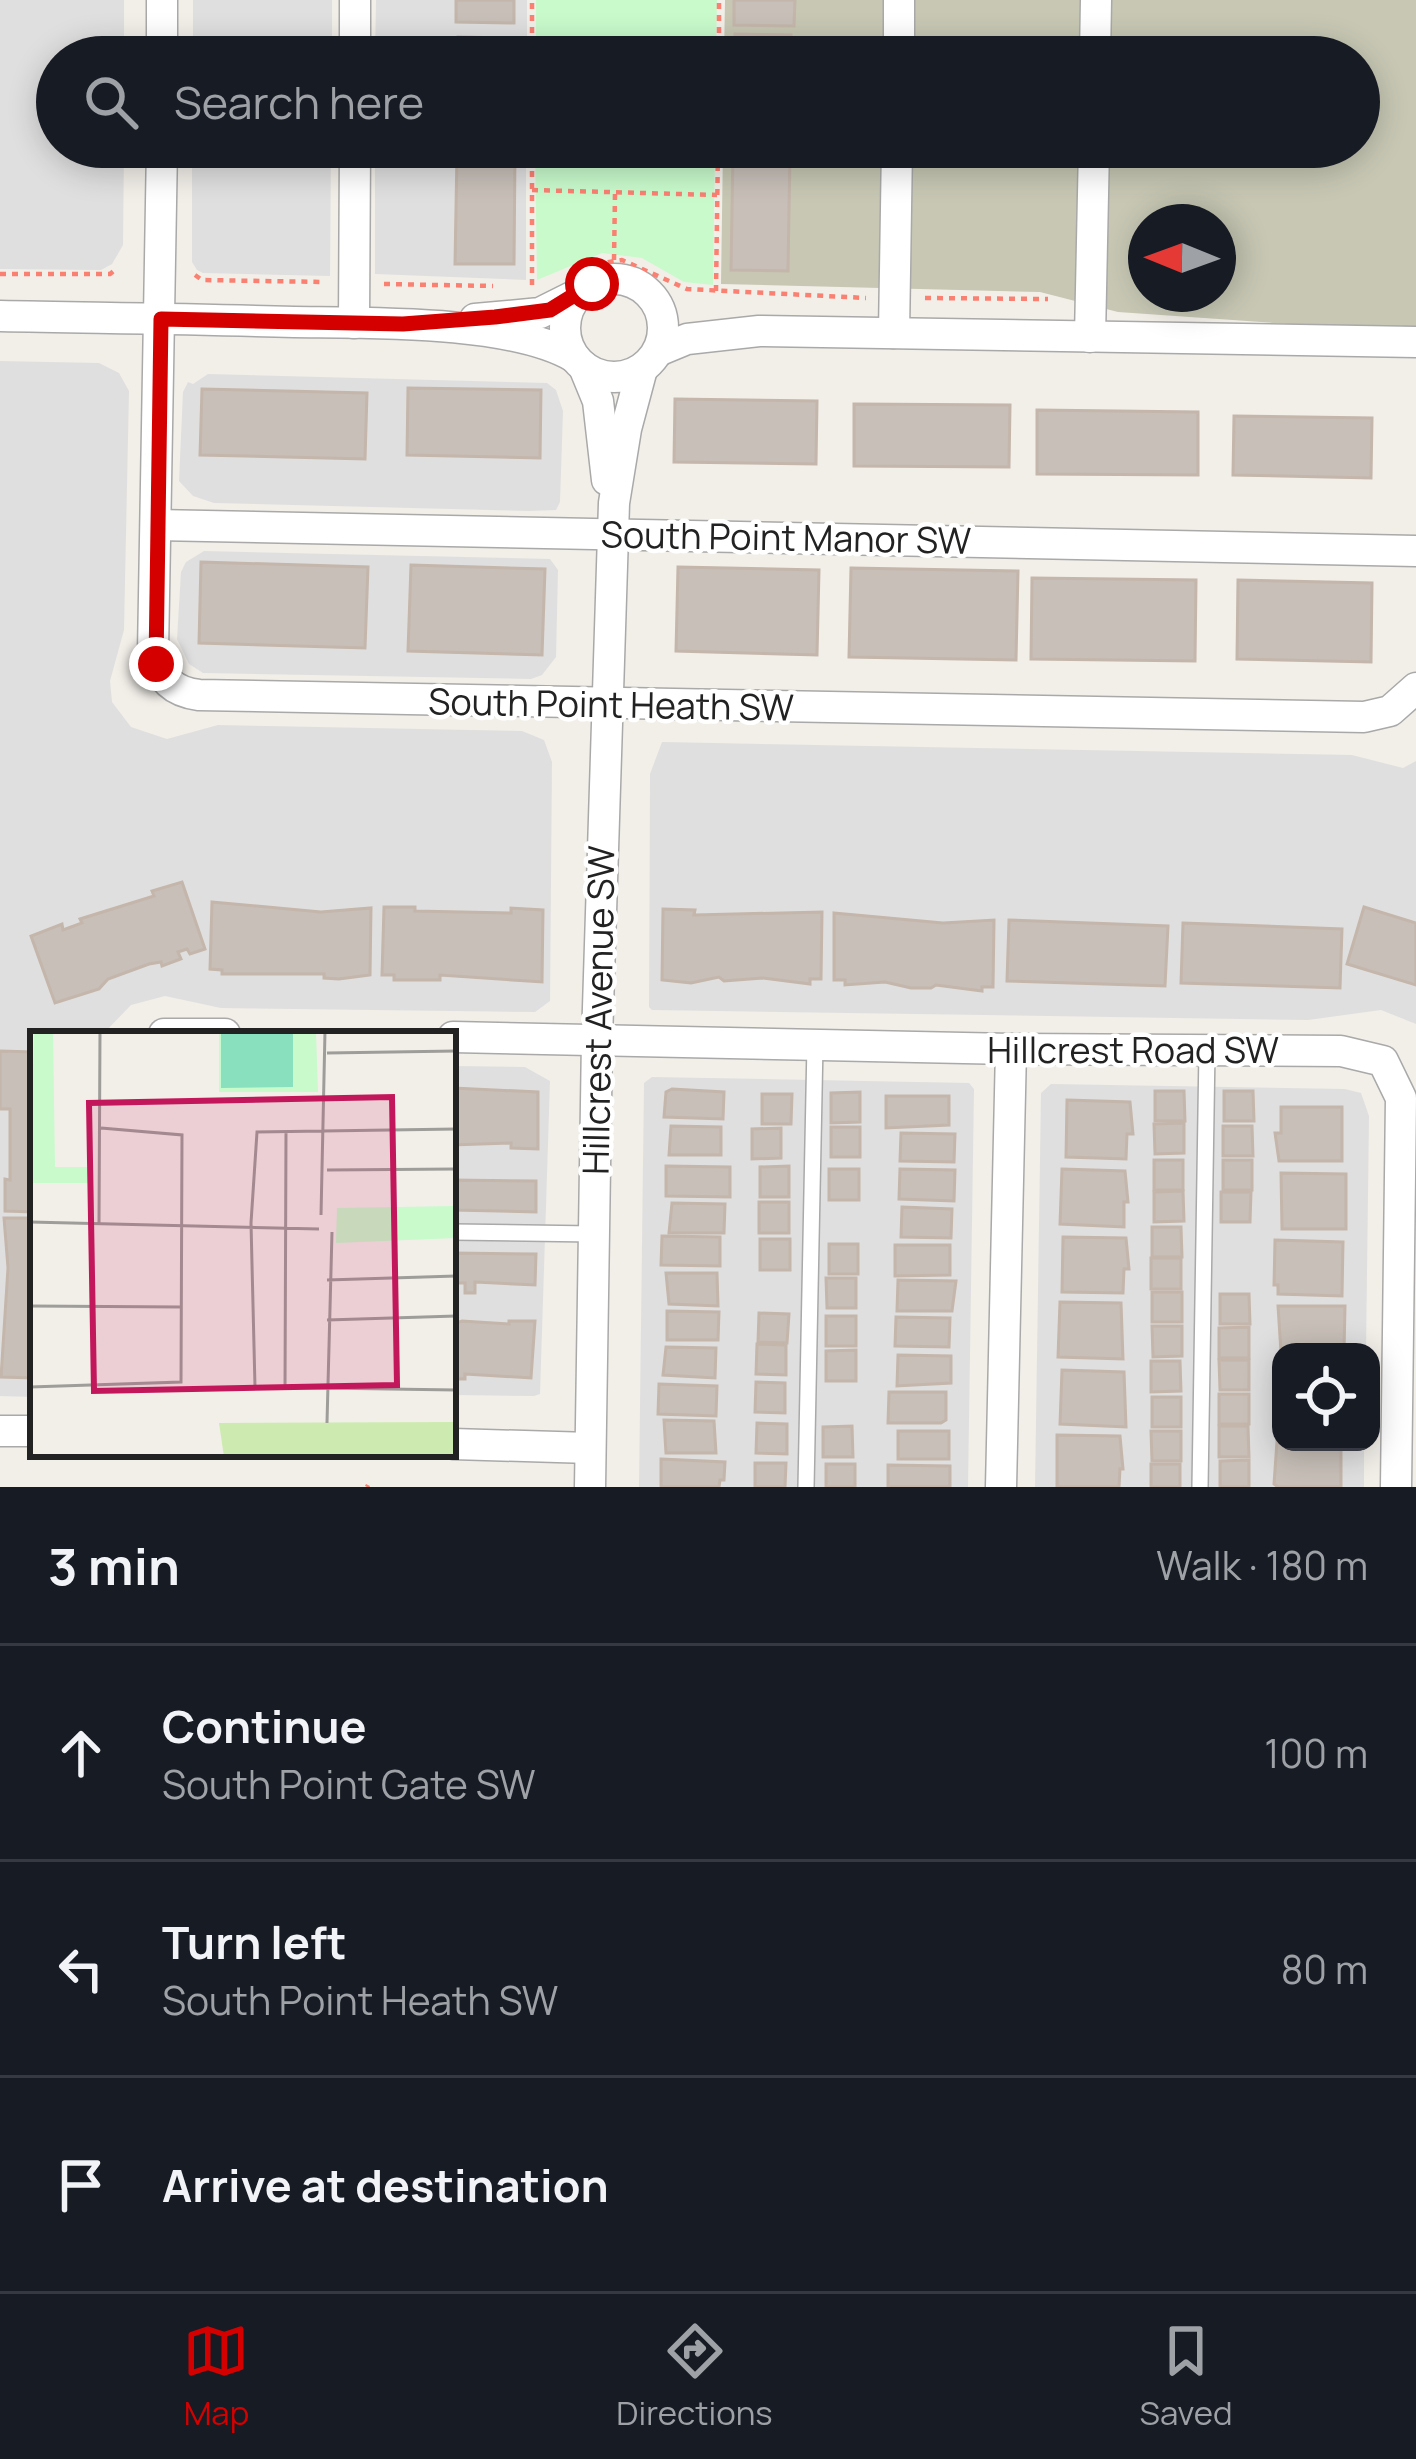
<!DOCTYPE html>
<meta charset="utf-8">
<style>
:root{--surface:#171b24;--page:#20242c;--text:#f1f3f6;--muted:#9ea1a6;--line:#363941;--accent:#d40000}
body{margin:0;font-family:Manrope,sans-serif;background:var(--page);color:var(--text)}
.controls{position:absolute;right:36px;bottom:36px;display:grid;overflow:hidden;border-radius:24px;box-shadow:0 6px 30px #0003}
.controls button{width:108px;height:108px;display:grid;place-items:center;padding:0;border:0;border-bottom:3px solid var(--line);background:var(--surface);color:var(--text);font:60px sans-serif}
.compass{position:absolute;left:1128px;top:204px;width:108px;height:108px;border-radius:50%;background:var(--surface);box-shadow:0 6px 30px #0003;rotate:271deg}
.stop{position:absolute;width:36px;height:36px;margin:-27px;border:9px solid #d40000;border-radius:50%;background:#fff}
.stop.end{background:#d40000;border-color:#fff;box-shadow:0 3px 12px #0008}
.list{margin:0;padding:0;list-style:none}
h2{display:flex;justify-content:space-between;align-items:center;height:156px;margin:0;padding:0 48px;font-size:51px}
h2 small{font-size:39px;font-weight:400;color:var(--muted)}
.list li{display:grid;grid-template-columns:78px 1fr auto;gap:36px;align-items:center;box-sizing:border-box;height:216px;padding:0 48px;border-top:3px solid var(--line)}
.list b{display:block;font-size:45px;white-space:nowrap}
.list p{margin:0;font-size:39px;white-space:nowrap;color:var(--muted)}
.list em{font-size:39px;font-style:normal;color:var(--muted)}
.icon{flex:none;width:66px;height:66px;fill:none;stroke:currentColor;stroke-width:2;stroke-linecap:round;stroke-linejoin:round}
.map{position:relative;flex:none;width:1416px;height:1487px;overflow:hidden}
.search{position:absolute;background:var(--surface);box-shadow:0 6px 30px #0003;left:36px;right:36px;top:36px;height:132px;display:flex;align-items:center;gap:30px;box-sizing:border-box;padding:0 42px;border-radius:66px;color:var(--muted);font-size:45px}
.sheet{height:804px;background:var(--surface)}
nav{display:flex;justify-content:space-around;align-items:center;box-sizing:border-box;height:168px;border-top:3px solid var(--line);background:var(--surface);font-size:33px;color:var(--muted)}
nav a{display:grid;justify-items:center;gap:6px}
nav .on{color:var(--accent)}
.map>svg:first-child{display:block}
.residential{fill:#e0dfdf}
.construction{fill:#c7c7b4;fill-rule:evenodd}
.park{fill:#c8facc}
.building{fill:#c7bfb8;stroke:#c4b6ab;stroke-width:3}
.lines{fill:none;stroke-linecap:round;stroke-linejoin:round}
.service-casing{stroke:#a9a9a9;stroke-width:18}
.minor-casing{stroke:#a9a9a9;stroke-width:33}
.path{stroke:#fa8072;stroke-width:4.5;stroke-dasharray:6 6;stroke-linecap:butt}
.service{stroke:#fff;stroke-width:15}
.minor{stroke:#fff;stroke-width:30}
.route{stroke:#d40000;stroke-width:15}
.labels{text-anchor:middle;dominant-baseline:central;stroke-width:9;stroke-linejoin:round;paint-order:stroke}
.street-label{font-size:36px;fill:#222;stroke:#fff}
.inset-road{fill:none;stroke:#9f9d99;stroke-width:3}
.view{fill:#c2185b;fill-opacity:0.15;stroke:#c2185b;stroke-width:6}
.inset-edge{fill:none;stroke:#222;stroke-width:6}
</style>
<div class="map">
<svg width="1416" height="1487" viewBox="0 0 1416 1487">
<rect width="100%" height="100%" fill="#f2efe9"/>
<g class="residential">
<path d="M 0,0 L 124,0 L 124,57 L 57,57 L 57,147 L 124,147 L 123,245 L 112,264 L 101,270 L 0,269 Z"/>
<rect x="193" y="0" width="139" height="57"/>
<path d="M 376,0 L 527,0 L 527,57 L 375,57 Z"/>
<path d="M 192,147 L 331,147 L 330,276 L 203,273 L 197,270 L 192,262 Z"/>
<path d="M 375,147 L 526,147 L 526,280 L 375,274 Z"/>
<path d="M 0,361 L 99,363 L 119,373 L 129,391 L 124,630 L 110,681 L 112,702 L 131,727 L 167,739 L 218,725 L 522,731 L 544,740 L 552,762 L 550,1001 L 535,1012 L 221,1008 L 165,996 L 131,1005 L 103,1034 L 33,1034 L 33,1397 L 0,1396 Z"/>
<path d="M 208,374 L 547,383 L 556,390 L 563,411 L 560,502 L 556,510 L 529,511 L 214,503 L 193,496 L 179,481 L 183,392 L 188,382 L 193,384 Z"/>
<path d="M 204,551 L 550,559 L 558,570 L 556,657 L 542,675 L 531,679 L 203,673 L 189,664 L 177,639 L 181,572 L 186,562 Z"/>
<path d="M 662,742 L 1352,755 L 1403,768 L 1416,761 L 1416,1024 L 1381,1010 L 1308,1020 L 652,1010 L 649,1007 L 650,774 Z"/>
<path d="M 453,1066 L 525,1067 L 550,1081 L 540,1394 L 534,1396 L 453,1395 Z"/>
<path d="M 652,1077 L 969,1083 L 974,1089 L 968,1487 L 639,1487 L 644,1083 Z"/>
<path d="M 1051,1084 L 1345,1089 L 1361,1093 L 1369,1116 L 1366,1352 L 1281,1352 L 1281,1442 L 1364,1442 L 1364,1487 L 1035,1487 L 1041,1093 Z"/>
</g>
<path class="construction" d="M 725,0 L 1416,0 L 1416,333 L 1118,312 L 1040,292 L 721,284 L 723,147 L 1359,147 L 1359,57 L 724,57 ZM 1146,222 L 1218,222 L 1218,294 L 1146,294 Z"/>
<g class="park">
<path d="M 536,0 L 717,0 L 716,57 L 536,57 Z"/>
<path d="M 535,147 L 715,147 L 713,285 L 684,282 L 642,258 L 602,253 L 537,280 Z"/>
</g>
<g class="building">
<path d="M 456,0 L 514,0 L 514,23 L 456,22 Z"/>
<path d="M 734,0 L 795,0 L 794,26 L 734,25 Z"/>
<path d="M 735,34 L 791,35 L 791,57 L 734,57 Z"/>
<path d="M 458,37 L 515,38 L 514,57 L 458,57 Z"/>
<path d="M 733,151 L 790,152 L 788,271 L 731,270 Z"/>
<path d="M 457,153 L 515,154 L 514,264 L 455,264 Z"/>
<path d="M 408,388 L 541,390 L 540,458 L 407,455 Z"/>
<path d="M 202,389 L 367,393 L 365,459 L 200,455 Z"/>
<path d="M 675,399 L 817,401 L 816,464 L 674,462 Z"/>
<path d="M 854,404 L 1010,405 L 1009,467 L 854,466 Z"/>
<path d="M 1037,410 L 1198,412 L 1198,475 L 1037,474 Z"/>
<path d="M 1234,416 L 1372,418 L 1371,478 L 1233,475 Z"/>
<path d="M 201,562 L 368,567 L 365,648 L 199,643 Z"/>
<path d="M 411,565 L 545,569 L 542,655 L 408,651 Z"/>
<path d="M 678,567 L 819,570 L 817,655 L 676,651 Z"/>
<path d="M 851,568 L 1018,571 L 1016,660 L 849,657 Z"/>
<path d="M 1032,578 L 1196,580 L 1195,661 L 1031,659 Z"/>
<path d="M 1238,580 L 1372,583 L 1371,662 L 1237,659 Z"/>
<path d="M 182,882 L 205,949 L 190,954 L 187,949 L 178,952 L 181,959 L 162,966 L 161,962 L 149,964 L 108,979 L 99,989 L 55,1003 L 31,936 L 62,924 L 63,930 L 82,923 L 80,919 L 154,896 L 152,891 Z"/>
<path d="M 212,902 L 321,912 L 371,908 L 370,975 L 339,979 L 324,978 L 324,974 L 222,974 L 222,970 L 210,969 Z"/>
<path d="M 384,907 L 415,907 L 415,911 L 511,913 L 511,908 L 543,910 L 542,982 L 440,975 L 440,980 L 394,980 L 394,975 L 382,975 Z"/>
<path d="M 1364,907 L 1416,923 L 1416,985 L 1347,964 Z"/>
<path d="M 663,909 L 695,910 L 694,915 L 822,912 L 821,979 L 810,979 L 810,984 L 763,978 L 724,981 L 719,977 L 691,983 L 662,980 Z"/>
<path d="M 834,913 L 943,923 L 994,920 L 993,987 L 982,987 L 982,991 L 936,985 L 931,988 L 911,988 L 885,982 L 845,985 L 845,980 L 834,980 Z"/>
<path d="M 1009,920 L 1168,926 L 1165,986 L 1007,981 Z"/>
<path d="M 1183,923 L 1342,929 L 1340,988 L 1181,983 Z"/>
<path d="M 0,1051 L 33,1052 L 33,1212 L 5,1211 L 5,1179 L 10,1180 L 10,1109 L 0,1109 Z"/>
<path d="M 453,1088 L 538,1092 L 538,1149 L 511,1148 L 511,1143 L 453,1145 Z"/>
<path d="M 672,1089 L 724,1092 L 723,1119 L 664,1117 L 666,1092 Z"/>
<path d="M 1155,1091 L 1184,1091 L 1185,1121 L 1155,1121 Z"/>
<path d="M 1224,1091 L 1253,1091 L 1254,1121 L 1224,1121 Z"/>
<path d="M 860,1092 L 860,1122 L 831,1123 L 831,1093 Z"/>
<path d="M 762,1094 L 792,1094 L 791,1124 L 762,1124 Z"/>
<path d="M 886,1096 L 949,1096 L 949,1125 L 886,1128 Z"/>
<path d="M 1067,1100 L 1130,1102 L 1133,1134 L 1127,1134 L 1126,1159 L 1066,1157 Z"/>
<path d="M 1281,1107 L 1342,1107 L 1342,1161 L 1279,1161 L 1275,1133 L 1281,1133 Z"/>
<path d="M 1184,1123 L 1184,1153 L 1155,1154 L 1154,1124 Z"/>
<path d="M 671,1126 L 721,1127 L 721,1155 L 669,1155 Z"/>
<path d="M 1223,1126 L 1252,1126 L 1253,1156 L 1223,1156 Z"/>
<rect x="831" y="1127" width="29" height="30"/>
<path d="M 781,1128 L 781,1158 L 752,1159 L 752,1129 Z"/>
<path d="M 901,1133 L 955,1134 L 954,1162 L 900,1161 Z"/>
<rect x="1154" y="1160" width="29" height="30"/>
<rect x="1223" y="1160" width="29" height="30"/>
<path d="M 666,1166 L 730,1167 L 730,1197 L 666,1196 Z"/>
<path d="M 789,1166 L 789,1197 L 760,1197 L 760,1167 Z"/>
<rect x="829" y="1169" width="30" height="31"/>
<path d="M 900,1169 L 955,1170 L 954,1201 L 899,1199 Z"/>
<path d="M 1062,1169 L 1125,1171 L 1128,1202 L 1124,1202 L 1124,1227 L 1060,1224 Z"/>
<path d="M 1281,1173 L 1346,1174 L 1346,1229 L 1282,1229 Z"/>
<path d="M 453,1180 L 536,1181 L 536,1212 L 453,1210 Z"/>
<path d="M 1183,1191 L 1184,1221 L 1154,1222 L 1154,1192 Z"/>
<path d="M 1221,1192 L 1251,1192 L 1250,1222 L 1221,1222 Z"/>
<rect x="759" y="1202" width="30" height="31"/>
<path d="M 672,1203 L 725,1204 L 724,1233 L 669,1233 Z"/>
<path d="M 902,1207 L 952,1209 L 951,1238 L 901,1237 Z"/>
<path d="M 4,1218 L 33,1218 L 33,1378 L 1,1377 L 8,1268 Z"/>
<path d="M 1152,1227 L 1181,1227 L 1182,1257 L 1152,1257 Z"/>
<path d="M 662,1236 L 720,1237 L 720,1266 L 661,1265 Z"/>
<path d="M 1063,1237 L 1126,1238 L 1129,1269 L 1124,1269 L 1123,1293 L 1062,1292 Z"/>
<rect x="760" y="1239" width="30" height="31"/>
<path d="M 1275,1240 L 1343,1242 L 1342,1296 L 1278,1294 L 1278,1285 L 1274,1285 Z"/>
<rect x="829" y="1244" width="29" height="30"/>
<path d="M 895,1245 L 950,1245 L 950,1275 L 895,1276 Z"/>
<path d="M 453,1253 L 536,1254 L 535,1285 L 475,1282 L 475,1293 L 465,1293 L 465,1283 L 453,1283 Z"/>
<rect x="1151" y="1258" width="30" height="31"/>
<path d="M 666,1273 L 717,1273 L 718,1306 L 669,1304 Z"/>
<path d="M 826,1278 L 856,1278 L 856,1308 L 827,1308 Z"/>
<path d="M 898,1280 L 956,1281 L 952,1311 L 897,1311 Z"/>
<rect x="1152" y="1292" width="30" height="30"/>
<path d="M 1220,1294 L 1249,1294 L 1250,1324 L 1220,1324 Z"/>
<path d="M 1060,1302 L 1121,1303 L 1123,1359 L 1058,1357 Z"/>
<path d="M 1278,1306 L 1345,1306 L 1344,1352 L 1281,1352 Z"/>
<path d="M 667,1311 L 719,1312 L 718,1340 L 667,1340 Z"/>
<path d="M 759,1313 L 789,1314 L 787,1343 L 758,1342 Z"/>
<rect x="826" y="1316" width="30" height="30"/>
<path d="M 896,1317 L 950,1318 L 949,1347 L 895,1346 Z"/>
<path d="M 462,1321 L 509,1324 L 509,1321 L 535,1321 L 531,1378 L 465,1374 L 465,1379 L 453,1379 L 453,1324 Z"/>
<path d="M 1152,1326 L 1182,1326 L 1182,1356 L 1153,1357 Z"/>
<path d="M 1249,1327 L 1249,1358 L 1219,1358 L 1219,1328 Z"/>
<path d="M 757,1344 L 786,1345 L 786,1375 L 756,1374 Z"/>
<path d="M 666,1347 L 716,1348 L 715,1378 L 663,1375 Z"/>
<path d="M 856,1350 L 856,1381 L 826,1381 L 826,1351 Z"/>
<path d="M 898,1355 L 951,1356 L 951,1383 L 897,1386 Z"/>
<path d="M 1219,1360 L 1249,1360 L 1249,1390 L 1220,1390 Z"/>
<path d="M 1151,1361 L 1180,1361 L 1181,1391 L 1151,1392 Z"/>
<path d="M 1062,1370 L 1124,1372 L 1126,1427 L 1060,1424 Z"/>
<path d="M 756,1382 L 785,1383 L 785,1413 L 755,1412 Z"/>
<path d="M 659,1384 L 717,1386 L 716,1416 L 658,1414 Z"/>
<path d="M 889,1392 L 946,1392 L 946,1420 L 941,1423 L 888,1423 Z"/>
<rect x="1219" y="1394" width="30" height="30"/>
<rect x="1152" y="1397" width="29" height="30"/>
<path d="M 664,1420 L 714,1421 L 716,1453 L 666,1453 Z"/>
<path d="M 757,1423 L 787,1424 L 787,1454 L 756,1453 Z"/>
<path d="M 852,1426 L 853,1457 L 823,1457 L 823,1427 Z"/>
<path d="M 1219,1426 L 1248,1426 L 1249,1457 L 1219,1457 Z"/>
<rect x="898" y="1431" width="51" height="28"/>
<path d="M 1151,1431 L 1181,1431 L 1181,1461 L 1152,1461 Z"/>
<path d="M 1057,1435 L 1120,1436 L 1123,1469 L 1120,1469 L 1119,1487 L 1057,1487 Z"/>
<path d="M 1277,1441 L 1341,1442 L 1341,1487 L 1278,1487 L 1274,1484 Z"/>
<path d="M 661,1459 L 725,1462 L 724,1480 L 720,1480 L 719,1487 L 661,1487 Z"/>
<path d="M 1249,1460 L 1249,1487 L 1220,1487 L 1220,1461 Z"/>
<path d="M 755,1463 L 786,1463 L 785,1487 L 755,1487 Z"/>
<rect x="826" y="1464" width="29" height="23"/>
<rect x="1151" y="1464" width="29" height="23"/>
<path d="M 888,1465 L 950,1466 L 950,1487 L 888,1487 Z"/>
</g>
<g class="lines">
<g class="service-casing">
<g id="service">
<path d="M 453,1232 L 594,1234"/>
<path d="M 806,1487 L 815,1044"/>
<path d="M 1200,1487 L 1207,1050"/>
</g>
</g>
<g class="minor-casing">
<g id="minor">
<path d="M 162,57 L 162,0"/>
<path d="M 355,57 L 355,0"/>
<path d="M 899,57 L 899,0"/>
<path d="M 1095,57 L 1096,0"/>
<path d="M 162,147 L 153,652 C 159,678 173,692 199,695 L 1364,717 L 1390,711 L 1416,688"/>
<circle cx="614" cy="328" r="49"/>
<path d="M 0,316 C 98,318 196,319 294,322 C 369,323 511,320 574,357"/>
<path d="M 475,319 L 540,313 L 578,294"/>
<path d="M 354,323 L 355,147"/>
<path d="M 894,333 L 897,147"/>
<path d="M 1090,337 L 1094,147"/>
<path d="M 658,351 L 687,339 L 759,331 L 1416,342"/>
<path d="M 584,367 L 598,401 L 607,480"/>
<path d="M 156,525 L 1416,551"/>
<path d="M 164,1034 L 225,1034"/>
<path d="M 453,1037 L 1011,1049 L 1341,1051 L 1383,1061 L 1401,1098 L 1396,1487"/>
<path d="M 0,1431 L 33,1431"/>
<path d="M 453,1444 L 590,1448"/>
<path d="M 590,1487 L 597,1039 L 614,503 L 626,429 L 642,369"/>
<path d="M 1001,1487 L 1011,1049"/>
</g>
</g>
<g class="path">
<path d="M 532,57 L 532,0"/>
<path d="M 719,57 L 719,0"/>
<path d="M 532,147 L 532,286"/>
<path d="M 532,190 L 717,195"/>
<path d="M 614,260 L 615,194"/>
<path d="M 584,266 L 622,260 L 687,289 L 866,298"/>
<path d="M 0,274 L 110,274 L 116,269"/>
<path d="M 195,275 L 202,280 L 325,282"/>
<path d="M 384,284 L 493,286"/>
<path d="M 716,291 L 718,147"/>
<path d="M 925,298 L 1048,299"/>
<path d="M 367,1487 L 368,1485"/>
</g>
<use href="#service" class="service"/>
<use href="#minor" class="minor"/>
</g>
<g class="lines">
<path class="route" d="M 156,664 L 161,319 L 403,324 L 495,317 L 550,310 L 592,284"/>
</g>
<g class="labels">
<g class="street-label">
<text transform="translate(786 537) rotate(1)">South Point Manor SW</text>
<text transform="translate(611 704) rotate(1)">South Point Heath SW</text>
<text transform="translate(598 1010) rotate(-89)">Hillcrest Avenue SW</text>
<text x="1133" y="1049">Hillcrest Road SW</text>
</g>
</g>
<g transform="translate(30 1031)">
<rect width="426" height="426" fill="#f2efe9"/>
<path d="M 426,391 L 426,426 L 194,426 L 189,392 Z" fill="#cdebb0"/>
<path d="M 4,0 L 23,0 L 25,136 L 59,136 L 59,152 L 0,152 ZM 189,0 L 286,0 L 288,61 L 189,61 ZM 426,175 L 426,207 L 306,212 L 307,177 Z" fill="#c8facc"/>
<path d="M 191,0 L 263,0 L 263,56 L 191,57 Z" fill="#88e0be"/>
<path class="inset-road" d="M 297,22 L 426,20M 426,98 L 227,101 L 221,192 L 225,356 L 426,359M 297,139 L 426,138M 291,184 L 295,0M 0,191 L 289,198M 69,192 L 70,0M 297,249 L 426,245M 0,275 L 152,276M 297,289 L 426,285M 0,356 L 151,351 L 152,104 L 71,97M 255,359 L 256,100M 297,392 L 302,201"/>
<path class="view" d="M 362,66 L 367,354 L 64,360 L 59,72 Z"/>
<rect width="426" height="426" class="inset-edge"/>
</g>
</svg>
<div class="controls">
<button><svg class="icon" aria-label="locate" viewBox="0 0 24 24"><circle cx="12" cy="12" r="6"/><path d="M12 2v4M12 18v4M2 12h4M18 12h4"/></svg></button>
</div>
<svg class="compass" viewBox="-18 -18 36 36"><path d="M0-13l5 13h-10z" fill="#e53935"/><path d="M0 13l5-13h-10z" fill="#9ea1a6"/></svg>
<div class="stop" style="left:592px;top:284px"></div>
<div class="stop end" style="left:156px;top:664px"></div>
<div class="search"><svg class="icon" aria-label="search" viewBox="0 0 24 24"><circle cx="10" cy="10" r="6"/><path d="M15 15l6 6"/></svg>Search here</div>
</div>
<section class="sheet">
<h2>3 min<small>Walk · 180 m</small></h2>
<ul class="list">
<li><svg class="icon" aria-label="ahead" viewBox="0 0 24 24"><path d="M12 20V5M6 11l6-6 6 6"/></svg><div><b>Continue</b><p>South Point Gate SW</p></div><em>100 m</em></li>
<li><svg class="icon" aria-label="left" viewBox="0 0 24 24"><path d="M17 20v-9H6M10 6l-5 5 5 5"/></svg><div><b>Turn left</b><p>South Point Heath SW</p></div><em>80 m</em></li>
<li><svg class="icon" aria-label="arrive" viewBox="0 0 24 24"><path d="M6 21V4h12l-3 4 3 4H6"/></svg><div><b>Arrive at destination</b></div></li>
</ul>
</section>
<nav>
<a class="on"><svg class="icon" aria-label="map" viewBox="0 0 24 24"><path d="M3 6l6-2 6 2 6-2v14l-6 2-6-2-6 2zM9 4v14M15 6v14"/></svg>Map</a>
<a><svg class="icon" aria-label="directions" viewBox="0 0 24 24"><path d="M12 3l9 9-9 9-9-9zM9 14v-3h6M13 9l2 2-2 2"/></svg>Directions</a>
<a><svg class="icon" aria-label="saved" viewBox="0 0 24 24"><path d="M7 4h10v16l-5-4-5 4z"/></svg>Saved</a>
</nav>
